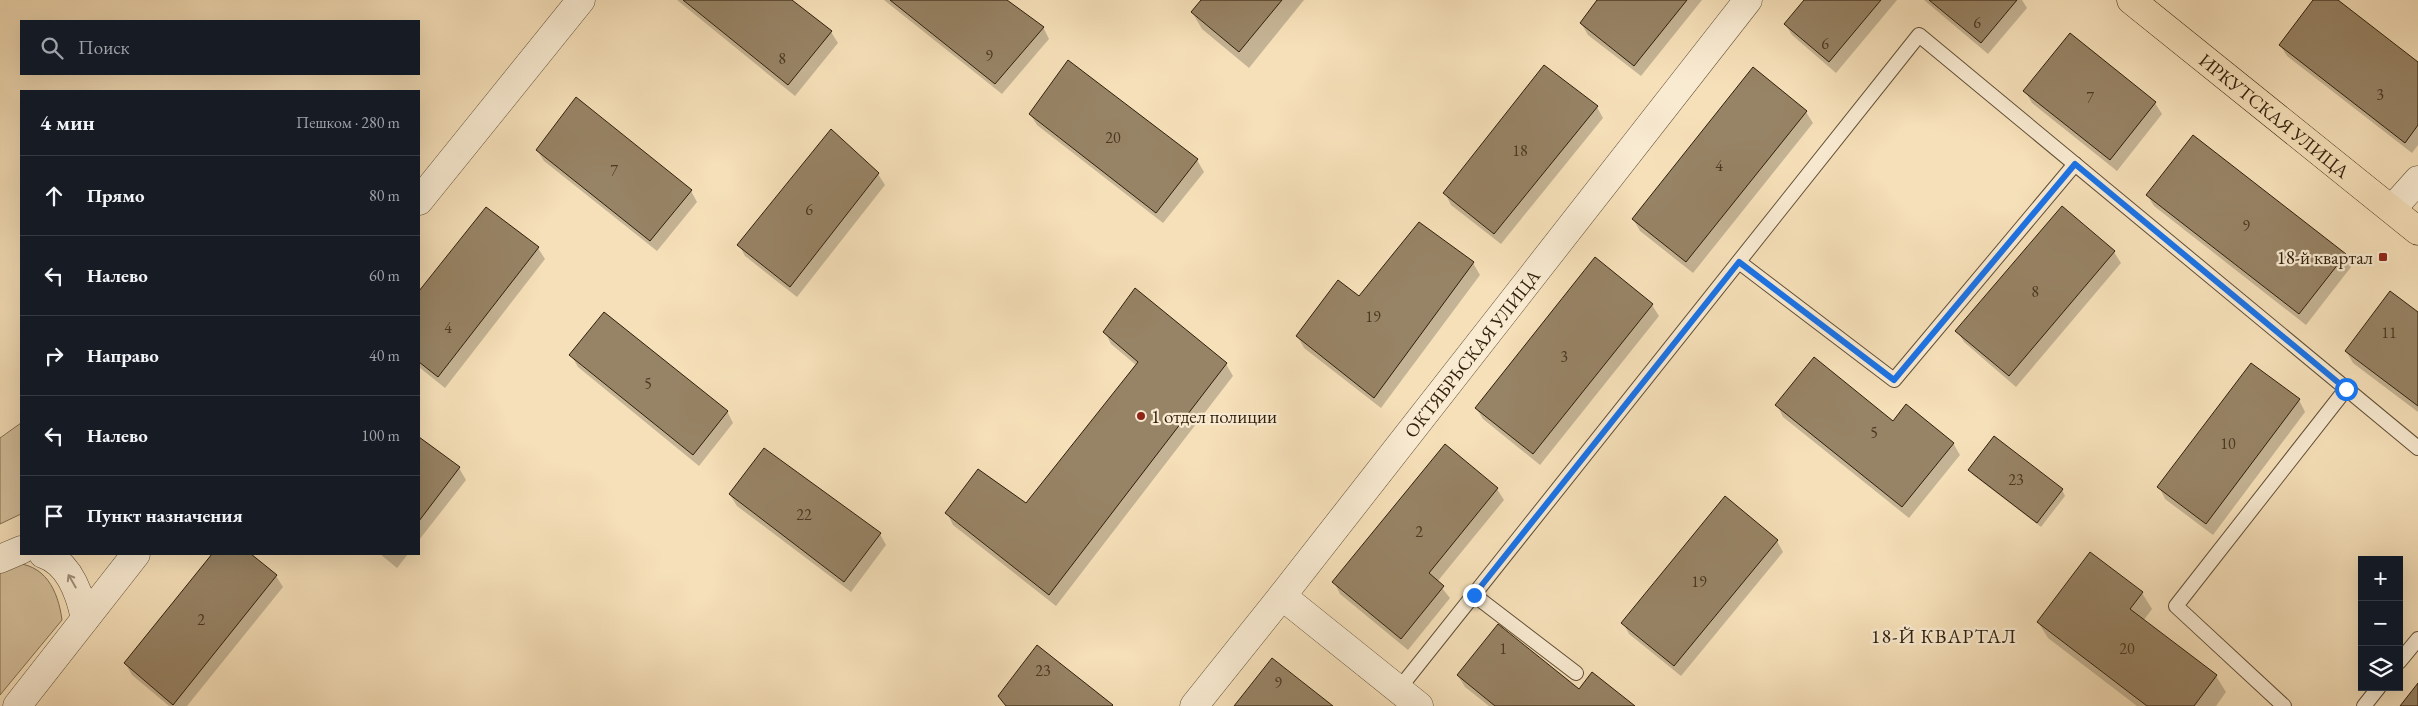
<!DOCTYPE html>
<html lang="ru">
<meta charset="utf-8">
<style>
:root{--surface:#171b24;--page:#20242c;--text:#f1f3f6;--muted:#9ea1a6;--line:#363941}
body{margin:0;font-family:"EB Garamond",serif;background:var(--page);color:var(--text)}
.controls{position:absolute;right:15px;bottom:15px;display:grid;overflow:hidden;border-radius:0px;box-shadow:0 5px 20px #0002}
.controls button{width:45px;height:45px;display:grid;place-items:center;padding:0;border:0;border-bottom:1px solid var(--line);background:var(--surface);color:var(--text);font:25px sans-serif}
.stop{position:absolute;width:15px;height:15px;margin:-11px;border:4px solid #1a73e8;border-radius:50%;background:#fff}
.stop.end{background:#1a73e8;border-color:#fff;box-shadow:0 1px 5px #0008}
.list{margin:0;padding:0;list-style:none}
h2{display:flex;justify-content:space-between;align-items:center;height:65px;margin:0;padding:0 20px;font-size:21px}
h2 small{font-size:16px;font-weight:400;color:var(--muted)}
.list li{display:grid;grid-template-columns:32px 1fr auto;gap:15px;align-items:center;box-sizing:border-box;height:80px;padding:0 20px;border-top:1px solid var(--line)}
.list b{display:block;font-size:19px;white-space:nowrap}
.list em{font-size:16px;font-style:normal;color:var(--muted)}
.icon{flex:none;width:28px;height:28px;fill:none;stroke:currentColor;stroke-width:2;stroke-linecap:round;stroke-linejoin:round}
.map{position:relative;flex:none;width:2418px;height:706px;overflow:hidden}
.search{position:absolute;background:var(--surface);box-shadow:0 5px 20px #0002;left:20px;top:20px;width:400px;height:55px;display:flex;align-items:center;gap:12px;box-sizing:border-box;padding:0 18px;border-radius:0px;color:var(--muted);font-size:19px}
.panel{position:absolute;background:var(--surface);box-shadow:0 5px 20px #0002;left:20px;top:90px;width:400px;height:465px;border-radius:0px}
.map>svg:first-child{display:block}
.green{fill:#d4bf9b;stroke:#826f53}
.shadow{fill:#0003}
.building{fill:#978365;stroke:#301f0b}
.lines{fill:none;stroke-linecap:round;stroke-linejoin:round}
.service-casing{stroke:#624f36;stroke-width:16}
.minor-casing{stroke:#624f36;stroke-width:29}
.primary-casing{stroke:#301f0b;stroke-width:29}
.service{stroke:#f9ebd2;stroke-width:14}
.minor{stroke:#f9ebd2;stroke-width:28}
.primary{stroke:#f6e0b9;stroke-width:28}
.oneway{stroke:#9f8f78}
.route{stroke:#1a73e8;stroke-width:6}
.poi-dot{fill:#8f2418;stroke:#f9ebd2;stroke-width:2}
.labels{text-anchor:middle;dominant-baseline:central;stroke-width:4.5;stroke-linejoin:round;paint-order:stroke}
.number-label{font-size:16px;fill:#4a3822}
.street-label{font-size:19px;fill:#301f0b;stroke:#f9ebd2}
.poi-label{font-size:19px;fill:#301f0b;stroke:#f9ebd2;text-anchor:end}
.neighbourhood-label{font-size:20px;letter-spacing:1px;fill:#301f0b;stroke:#f9ebd2}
</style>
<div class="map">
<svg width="2418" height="706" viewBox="0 0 2418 706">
<rect width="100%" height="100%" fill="#f6e0b9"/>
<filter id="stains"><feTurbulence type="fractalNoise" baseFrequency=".004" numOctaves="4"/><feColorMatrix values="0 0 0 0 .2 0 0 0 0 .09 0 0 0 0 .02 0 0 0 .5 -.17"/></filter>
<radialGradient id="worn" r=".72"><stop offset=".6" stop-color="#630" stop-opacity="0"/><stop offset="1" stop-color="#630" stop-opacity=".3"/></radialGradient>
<g class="green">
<path d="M 21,423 L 21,514 L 0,524 L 0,438 Z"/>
<path d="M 11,563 C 45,563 58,590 62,620 L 0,695 L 0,568 Z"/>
</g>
<g class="shadow">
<path d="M 677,0 L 790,0 L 831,32 L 838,43 L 795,96 Z"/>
<path d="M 884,0 L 1005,0 L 1043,27 L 1049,39 L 1002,94 Z"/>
<path d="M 1202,0 L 1304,0 L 1249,68 L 1202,29 L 1192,12 Z"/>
<path d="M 1599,0 L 1702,0 L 1641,76 L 1588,35 L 1581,23 Z"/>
<path d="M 1805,0 L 1897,0 L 1836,73 L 1792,35 L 1785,24 Z"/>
<path d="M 1924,0 L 2022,0 L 2027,8 L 1988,54 Z"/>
<path d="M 2315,0 L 2336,0 L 2418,63 L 2418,145 L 2412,153 L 2287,56 L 2280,45 Z"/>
<path d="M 1068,62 L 1197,160 L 1204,172 L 1163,223 L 1037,125 L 1030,114 Z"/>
<path d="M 2025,91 L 2155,103 L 2162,114 L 2117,171 L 2032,103 Z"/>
<path d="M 1597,107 L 1603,118 L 1501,244 L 1451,205 L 1445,193 Z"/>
<path d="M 1806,112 L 1813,123 L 1693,273 L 1640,231 L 1633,219 Z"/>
<path d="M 537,150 L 691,191 L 697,202 L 657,251 L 544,161 Z"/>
<path d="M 878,174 L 885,185 L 797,297 L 745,256 L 739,245 Z"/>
<path d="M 2147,195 L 2345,255 L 2351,267 L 2306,325 L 2154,206 Z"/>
<path d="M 2062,208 L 2114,252 L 2121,263 L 2016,387 L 1964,342 L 1957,331 Z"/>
<path d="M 486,209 L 538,248 L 545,259 L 445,388 L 419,367 L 419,293 Z"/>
<path d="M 1595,259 L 1652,305 L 1659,316 L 1540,465 L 1483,419 L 1476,408 Z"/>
<path d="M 1473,263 L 1480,275 L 1381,408 L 1304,348 L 1298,337 L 1359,298 Z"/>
<path d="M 1135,290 L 1226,364 L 1233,376 L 1056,606 L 953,525 L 947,513 L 1027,504 L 1136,365 L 1111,344 L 1105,332 Z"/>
<path d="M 2418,314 L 2418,412 L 2353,363 L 2346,351 Z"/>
<path d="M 571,355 L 727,411 L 733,423 L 699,466 L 578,367 Z"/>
<path d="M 2299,400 L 2305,412 L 2213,535 L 2165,499 L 2159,487 Z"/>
<path d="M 1777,405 L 1893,422 L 1953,443 L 1960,455 L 1909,518 L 1783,417 Z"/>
<path d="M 1994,438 L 2062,490 L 2065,496 L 2041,527 L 1973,475 L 1970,470 Z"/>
<path d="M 419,439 L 459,468 L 466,480 L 419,540 Z"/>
<path d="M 1446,446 L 1497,489 L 1504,500 L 1437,582 L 1450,598 L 1408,650 L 1340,594 L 1334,582 Z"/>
<path d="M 730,495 L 880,534 L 886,545 L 851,592 L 737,506 Z"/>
<path d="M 1777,541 L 1783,552 L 1681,676 L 1629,634 L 1623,623 Z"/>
<path d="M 214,554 L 249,554 L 276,576 L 283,587 L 187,706 L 169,706 L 132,675 L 125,663 Z"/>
<path d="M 380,554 L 408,554 L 397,568 Z"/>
<path d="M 2142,593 L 2152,609 L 2143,621 L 2216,676 L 2226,692 L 2216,706 L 2137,706 L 2048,638 L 2038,622 Z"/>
<path d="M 1458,676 L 1580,690 L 1633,706 L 1489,706 L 1465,687 Z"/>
</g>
<g class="building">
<path d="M 683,0 L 792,0 L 832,31 L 788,85 Z"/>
<path d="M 890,0 L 1007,0 L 1044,27 L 995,84 Z"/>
<path d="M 1201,0 L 1282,0 L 1239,52 L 1191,12 Z"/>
<path d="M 1597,0 L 1687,0 L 1634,66 L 1580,23 Z"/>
<path d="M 1804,0 L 1881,0 L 1829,62 L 1784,24 Z"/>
<path d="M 1929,0 L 2017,0 L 1981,43 Z"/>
<path d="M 2313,0 L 2338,0 L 2418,62 L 2418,125 L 2405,143 L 2279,45 Z"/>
<path d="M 2070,33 L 2156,102 L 2110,160 L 2023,91 Z"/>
<path d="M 1068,60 L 1198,159 L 1156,213 L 1029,114 Z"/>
<path d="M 1544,65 L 1598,106 L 1494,234 L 1443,193 Z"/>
<path d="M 1753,67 L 1807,111 L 1686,262 L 1632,219 Z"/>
<path d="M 576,97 L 692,190 L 650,241 L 536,150 Z"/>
<path d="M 831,129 L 879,173 L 790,287 L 737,245 Z"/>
<path d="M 2193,135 L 2346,254 L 2299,314 L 2146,195 Z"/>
<path d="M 2062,206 L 2115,251 L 2009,376 L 1955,331 Z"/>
<path d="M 486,207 L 539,247 L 438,377 L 419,362 L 419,291 Z"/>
<path d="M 1419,222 L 1474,262 L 1374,398 L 1296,336 L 1338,280 L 1359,296 Z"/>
<path d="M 1595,257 L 1653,304 L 1533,454 L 1475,408 Z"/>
<path d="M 1135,288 L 1227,363 L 1049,595 L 945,513 L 978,469 L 1026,503 L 1138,362 L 1103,332 Z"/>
<path d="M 2390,291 L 2418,312 L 2418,406 L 2345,351 Z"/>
<path d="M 604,312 L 728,411 L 693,455 L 569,355 Z"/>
<path d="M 1814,357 L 1893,421 L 1906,404 L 1954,443 L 1902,507 L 1775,405 Z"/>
<path d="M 2251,363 L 2300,399 L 2206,524 L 2157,487 Z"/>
<path d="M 1994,436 L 2063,489 L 2037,523 L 1968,470 Z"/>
<path d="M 419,437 L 460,467 L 419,521 Z"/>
<path d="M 1445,444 L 1498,488 L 1429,573 L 1444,586 L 1401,639 L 1332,582 Z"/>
<path d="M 764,448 L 881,533 L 844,582 L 729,494 Z"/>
<path d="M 1725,496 L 1778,540 L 1674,666 L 1621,623 Z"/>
<path d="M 2090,552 L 2143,592 L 2130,609 L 2217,675 L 2194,706 L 2147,706 L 2037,622 Z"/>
<path d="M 212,554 L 251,554 L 277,575 L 173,705 L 124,663 Z"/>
<path d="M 1498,624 L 1579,689 L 1592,672 L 1635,706 L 1495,706 L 1457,675 Z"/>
<path d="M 1037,645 L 1113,705 L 1112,706 L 1006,706 L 998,696 Z"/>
<path d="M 1272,658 L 1333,706 L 1234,706 Z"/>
<path d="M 2418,683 L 2418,706 L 2400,706 Z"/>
</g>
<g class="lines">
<g class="service-casing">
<g id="service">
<path d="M 1739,262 L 1894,380 L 2075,164"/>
<path d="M 1474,595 L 1576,673"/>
<path d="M 2399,662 L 2418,639"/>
<path d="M 1398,690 L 1919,35 L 2418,448"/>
<path d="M 2284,706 L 2176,606 L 2346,389"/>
<path d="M 2364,706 L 2379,687"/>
</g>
</g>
<g class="minor-casing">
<g id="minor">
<path d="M 419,201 L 581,0"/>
<path d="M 2392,209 L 2418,180"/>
<path d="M 43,554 C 70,563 80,594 85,619"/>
<path d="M 0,559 L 21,550"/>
<path d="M 1282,596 L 1419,706"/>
<path d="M 17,706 L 136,554"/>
<path id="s1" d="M 1194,706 L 1282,596 L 1748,0"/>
</g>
</g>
<g class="primary-casing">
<g id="primary">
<path id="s2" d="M 2131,0 L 2418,231"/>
</g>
</g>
<use href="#service" class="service"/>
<use href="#minor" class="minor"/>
<use href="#primary" class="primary"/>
</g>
<defs><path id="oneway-shaft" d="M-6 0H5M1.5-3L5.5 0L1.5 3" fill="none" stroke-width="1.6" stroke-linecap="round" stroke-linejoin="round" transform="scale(1.25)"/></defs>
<use class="oneway" href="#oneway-shaft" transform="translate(72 581) rotate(-120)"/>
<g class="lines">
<path class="route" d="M 1474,595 L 1739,262 L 1894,380 L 2075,164 L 2346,389"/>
</g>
<g class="poi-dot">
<rect x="2378" y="252" width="10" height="10" rx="2.5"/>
<circle cx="1141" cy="416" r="5"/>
</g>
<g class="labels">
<g class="number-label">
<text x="1977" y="22">6</text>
<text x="1825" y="43">6</text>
<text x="989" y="55">9</text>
<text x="782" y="58">8</text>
<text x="2380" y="94">3</text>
<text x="2090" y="97">7</text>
<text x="1113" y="137">20</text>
<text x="1520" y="150">18</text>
<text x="1719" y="165">4</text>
<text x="614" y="170">7</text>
<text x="809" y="209">6</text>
<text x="2246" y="225">9</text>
<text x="2035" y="291">8</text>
<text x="1373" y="316">19</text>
<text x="448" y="327">4</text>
<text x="2389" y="332">11</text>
<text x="1564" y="356">3</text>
<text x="648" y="383">5</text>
<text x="1874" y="432">5</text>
<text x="2228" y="443">10</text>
<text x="2016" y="479">23</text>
<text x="804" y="514">22</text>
<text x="1419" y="531">2</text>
<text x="1699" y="581">19</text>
<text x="201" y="619">2</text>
<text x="1503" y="648">1</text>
<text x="2127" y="648">20</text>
<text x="1043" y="670">23</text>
<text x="1278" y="682">9</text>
</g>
<g class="street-label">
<text stroke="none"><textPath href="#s2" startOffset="184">ИРКУТСКАЯ УЛИЦА</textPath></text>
<text stroke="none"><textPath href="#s1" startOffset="449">ОКТЯБРЬСКАЯ УЛИЦА</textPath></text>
</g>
<g class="poi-label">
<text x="2373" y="257">18-й квартал</text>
<text x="1151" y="416" text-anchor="start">1 отдел полиции</text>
</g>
<g class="neighbourhood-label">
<text x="1944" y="636">18-Й КВАРТАЛ</text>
</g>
</g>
<rect width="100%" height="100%" filter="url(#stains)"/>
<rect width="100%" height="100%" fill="url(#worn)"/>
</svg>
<div class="controls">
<button>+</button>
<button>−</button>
<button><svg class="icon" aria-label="layers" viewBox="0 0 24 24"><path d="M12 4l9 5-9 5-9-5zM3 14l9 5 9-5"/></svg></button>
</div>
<div class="stop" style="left:2346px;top:389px"></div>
<div class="stop end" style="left:1474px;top:595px"></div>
<div class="search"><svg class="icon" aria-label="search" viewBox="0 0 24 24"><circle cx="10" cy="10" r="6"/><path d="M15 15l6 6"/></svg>Поиск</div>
<section class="panel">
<h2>4 мин<small>Пешком · 280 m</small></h2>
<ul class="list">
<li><svg class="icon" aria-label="ahead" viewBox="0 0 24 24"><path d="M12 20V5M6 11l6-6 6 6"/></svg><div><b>Прямо</b></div><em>80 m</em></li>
<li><svg class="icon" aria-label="left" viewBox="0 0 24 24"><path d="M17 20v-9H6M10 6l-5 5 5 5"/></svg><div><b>Налево</b></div><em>60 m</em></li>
<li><svg class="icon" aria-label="right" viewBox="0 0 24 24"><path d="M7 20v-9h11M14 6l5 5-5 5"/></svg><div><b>Направо</b></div><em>40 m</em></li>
<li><svg class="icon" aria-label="left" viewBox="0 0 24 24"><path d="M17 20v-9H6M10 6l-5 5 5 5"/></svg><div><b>Налево</b></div><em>100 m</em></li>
<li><svg class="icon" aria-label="arrive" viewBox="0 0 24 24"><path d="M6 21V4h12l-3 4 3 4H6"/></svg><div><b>Пункт назначения</b></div></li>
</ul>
</section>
</div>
